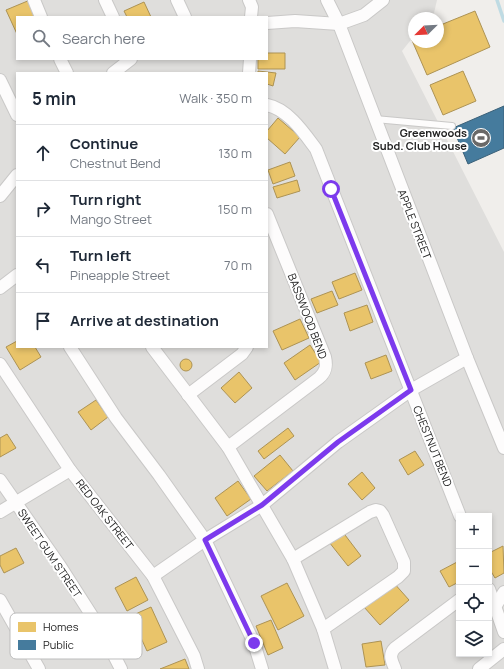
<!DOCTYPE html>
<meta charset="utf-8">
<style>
:root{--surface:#fff;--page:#f6f6f7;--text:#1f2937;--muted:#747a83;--line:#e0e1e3}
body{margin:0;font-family:Manrope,sans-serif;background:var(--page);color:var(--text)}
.controls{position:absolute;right:12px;bottom:12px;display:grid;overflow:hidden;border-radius:0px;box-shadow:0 2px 6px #0003}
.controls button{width:36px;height:36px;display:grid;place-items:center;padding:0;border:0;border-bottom:1px solid var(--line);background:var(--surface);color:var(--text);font:20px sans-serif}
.compass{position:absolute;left:408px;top:12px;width:36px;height:36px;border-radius:50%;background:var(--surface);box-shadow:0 2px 6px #0003;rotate:246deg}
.stop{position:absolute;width:12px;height:12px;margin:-9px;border:3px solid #7c3aed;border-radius:50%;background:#fff}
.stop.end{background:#7c3aed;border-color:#fff;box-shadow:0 1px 4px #0008}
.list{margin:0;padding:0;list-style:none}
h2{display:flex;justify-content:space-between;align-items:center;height:52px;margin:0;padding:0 16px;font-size:17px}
h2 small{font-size:13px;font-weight:400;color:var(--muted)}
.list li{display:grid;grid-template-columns:26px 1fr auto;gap:12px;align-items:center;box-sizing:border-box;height:56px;padding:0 16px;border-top:1px solid var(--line)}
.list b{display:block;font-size:15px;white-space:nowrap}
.list p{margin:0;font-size:13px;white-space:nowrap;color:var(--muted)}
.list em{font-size:13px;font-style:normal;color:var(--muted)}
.icon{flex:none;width:22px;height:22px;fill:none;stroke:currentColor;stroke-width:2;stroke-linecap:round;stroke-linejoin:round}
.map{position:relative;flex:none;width:504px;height:669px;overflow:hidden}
.search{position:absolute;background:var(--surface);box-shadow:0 2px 6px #0003;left:16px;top:16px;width:252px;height:44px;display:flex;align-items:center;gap:10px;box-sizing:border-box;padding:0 14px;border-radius:0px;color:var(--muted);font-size:15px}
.panel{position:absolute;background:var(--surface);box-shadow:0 2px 6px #0003;left:16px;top:72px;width:252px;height:276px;border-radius:0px}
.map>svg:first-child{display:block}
.residential{fill:#dfdedc;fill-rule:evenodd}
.homes{fill:#e9c46a;stroke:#ad9354}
.public{fill:#457b9d;stroke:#3a6078}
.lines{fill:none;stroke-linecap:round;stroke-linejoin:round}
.stream{stroke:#bfdbe3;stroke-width:3.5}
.lane-casing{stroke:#c9c8c7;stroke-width:8}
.street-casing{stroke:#c9c8c7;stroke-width:14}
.lane{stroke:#fdfcfc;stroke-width:6}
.street{stroke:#fdfcfc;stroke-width:12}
.route{stroke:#7c3aed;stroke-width:5}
.labels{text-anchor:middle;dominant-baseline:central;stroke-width:4;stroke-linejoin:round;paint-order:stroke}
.poi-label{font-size:11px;font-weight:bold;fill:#222;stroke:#fff;text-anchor:end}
.street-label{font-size:11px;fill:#222;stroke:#fff}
.key{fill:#fff;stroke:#bdbdbd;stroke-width:1}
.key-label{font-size:11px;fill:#222}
</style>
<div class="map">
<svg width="504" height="669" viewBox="0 0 504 669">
<rect width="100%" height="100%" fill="#f0eeeb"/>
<path class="residential" d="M 0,0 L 437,0 L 434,13 L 429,18 L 414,18 L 414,36 L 402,51 L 504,252 L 504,669 L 0,669 ZM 17,17 L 267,17 L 267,59 L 17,59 ZM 17,73 L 267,73 L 267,347 L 17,347 ZM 459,516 L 489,516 L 489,654 L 459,654 Z"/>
<g class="homes">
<path d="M 30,0 L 37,17 L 17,17 L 17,34 L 6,10 Z"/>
<path d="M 144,2 L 151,17 L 127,17 L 124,11 Z"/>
<path d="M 475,11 L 490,47 L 427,75 L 411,38 L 414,37 L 414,42 L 438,42 L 438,26 Z"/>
<path d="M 267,53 L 285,53 L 285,69 L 258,69 L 258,59 L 267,59 Z"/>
<path d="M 258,71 L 276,73 L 273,86 L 267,84 L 267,73 L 258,73 Z"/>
<path d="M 463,71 L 476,101 L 443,115 L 430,85 Z"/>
<path d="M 278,118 L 300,137 L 285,154 L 267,138 L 267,131 Z"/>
<path d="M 290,162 L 295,176 L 273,184 L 268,170 Z"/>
<path d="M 297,180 L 300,191 L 277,198 L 273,187 Z"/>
<path d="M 355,273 L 362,290 L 339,299 L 332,282 Z"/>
<path d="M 332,291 L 338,305 L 317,313 L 311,299 Z"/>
<path d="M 367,305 L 373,322 L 350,331 L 344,313 Z"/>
<path d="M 300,319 L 309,338 L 282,350 L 273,331 Z"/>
<path d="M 17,341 L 17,347 L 35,347 L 41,357 L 20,370 L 6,347 Z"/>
<path d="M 310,345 L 321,362 L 295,380 L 284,363 Z"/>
<path d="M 386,355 L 392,371 L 371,379 L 365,363 Z"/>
<circle cx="186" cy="365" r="6"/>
<path d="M 239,372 L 252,388 L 235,403 L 221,388 Z"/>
<path d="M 96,400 L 108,417 L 91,430 L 78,412 Z"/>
<path d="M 288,428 L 294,436 L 264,459 L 258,451 Z"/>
<path d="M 7,434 L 16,448 L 0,457 L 0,438 Z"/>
<path d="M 415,451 L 424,465 L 408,475 L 399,460 Z"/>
<path d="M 280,455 L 293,471 L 267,491 L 254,476 Z"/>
<path d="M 362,472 L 375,488 L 362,500 L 348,484 Z"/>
<path d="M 238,481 L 251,499 L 227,516 L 215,498 Z"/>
<path d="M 342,531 L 361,556 L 348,566 L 329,542 Z"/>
<path d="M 503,546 L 504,573 L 495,578 L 489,568 L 489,553 Z"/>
<path d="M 16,548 L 24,563 L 4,573 L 0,565 L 0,556 Z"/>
<path d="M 459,561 L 459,582 L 449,587 L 440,571 Z"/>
<path d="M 136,577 L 148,600 L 127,611 L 115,588 Z"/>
<path d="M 393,582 L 409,600 L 380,625 L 364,607 Z"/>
<path d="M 287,583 L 304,616 L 278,630 L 261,596 Z"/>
<path d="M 151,607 L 167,642 L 147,651 L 131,616 Z"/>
<path d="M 271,620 L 283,648 L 268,655 L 256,626 Z"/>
<path d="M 381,641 L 385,665 L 366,667 L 362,644 Z"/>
<path d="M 185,659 L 189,669 L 160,669 Z"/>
</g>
<path class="public" d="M 504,106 L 504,148 L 468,164 L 453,128 Z"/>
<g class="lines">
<path class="stream" d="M 497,0 L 504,21"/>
<g class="lane-casing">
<path id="lane" d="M 375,119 L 452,126"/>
</g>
<g class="street-casing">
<g id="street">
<path d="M 34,0 L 41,17"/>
<path d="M 105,0 L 113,17"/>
<path d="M 177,0 L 185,17"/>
<path d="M 249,0 L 252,7 L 251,17"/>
<path d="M 327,0 L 339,24 L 467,358 L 504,448"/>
<path d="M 267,23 L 295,21 L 339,24 L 364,15 L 383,0"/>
<path d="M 60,59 L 67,73"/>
<path d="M 113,73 L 131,59"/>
<path d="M 249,73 L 250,59"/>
<path d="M 0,80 L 17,115"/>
<path d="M 267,105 C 288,109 304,133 316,149 L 460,516"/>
<path d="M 0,196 L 17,175"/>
<path d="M 0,288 L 17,275"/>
<path d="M 70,347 L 116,418 L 159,475 L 205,540 L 254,643 L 262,669"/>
<path d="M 152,347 L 228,447 L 293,559 L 323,629 L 335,669"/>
<path d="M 0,364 L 70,470 L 153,576 L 194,656 L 198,669"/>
<path d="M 188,395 L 242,354 L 247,347"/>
<path d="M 228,447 L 319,378 C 326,372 327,366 325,357 L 267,214"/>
<path d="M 0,480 L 60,566 L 101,630 L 121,669"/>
<path d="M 0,512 L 70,470"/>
<path d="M 293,559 L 370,512 L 376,510 L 380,511 L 383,515 L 404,562 L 404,571 L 398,577 L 323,629"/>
<path d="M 153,576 L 205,540 L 262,505 L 338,442 L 411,390 L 467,358"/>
<path d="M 489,589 L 504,632"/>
<path d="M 0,600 L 39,669"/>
<path d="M 495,607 L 504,592"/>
<path d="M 395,669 C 392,661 388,655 395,648 L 459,600"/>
<path d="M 479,669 L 504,649"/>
</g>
</g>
<use href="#lane" class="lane"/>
<use href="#street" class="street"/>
</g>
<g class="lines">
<path class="route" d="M 254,643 L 205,540 L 262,505 L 338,442 L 411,390 L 331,189"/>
</g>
<defs>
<g id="stadium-disc" transform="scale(1)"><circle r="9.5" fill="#6a6968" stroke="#fff"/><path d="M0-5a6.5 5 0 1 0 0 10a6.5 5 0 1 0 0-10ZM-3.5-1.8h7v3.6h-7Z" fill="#fff"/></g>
</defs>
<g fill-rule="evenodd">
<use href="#stadium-disc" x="481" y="138"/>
</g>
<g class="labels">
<g class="poi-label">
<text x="467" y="132">Greenwoods<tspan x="467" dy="13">Subd. Club House</tspan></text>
</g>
<g class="street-label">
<text transform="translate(415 224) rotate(69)">APPLE STREET</text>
<text transform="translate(308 316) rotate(69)">BASSWOOD BEND</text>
<text transform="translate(433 446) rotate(68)">CHESTNUT BEND</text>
<text transform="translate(105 514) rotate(52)">RED OAK STREET</text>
<text transform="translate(50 553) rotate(56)">SWEET GUM STREET</text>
</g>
</g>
<rect x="10" y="613" width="132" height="46" rx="6" class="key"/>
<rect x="18" y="622" width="18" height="10" fill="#e9c46a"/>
<rect x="18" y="640" width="18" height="10" fill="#457b9d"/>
<g class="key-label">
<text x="43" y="631">Homes</text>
<text x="43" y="649">Public</text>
</g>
</svg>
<div class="controls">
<button>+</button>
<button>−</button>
<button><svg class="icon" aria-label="locate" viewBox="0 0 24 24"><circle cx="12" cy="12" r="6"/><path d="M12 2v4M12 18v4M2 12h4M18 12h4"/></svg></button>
<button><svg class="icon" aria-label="layers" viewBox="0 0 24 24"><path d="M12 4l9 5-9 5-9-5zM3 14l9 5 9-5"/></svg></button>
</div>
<svg class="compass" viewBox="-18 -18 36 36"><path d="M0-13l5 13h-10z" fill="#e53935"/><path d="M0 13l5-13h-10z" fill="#747a83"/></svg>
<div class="stop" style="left:331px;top:189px"></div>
<div class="stop end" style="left:254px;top:643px"></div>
<div class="search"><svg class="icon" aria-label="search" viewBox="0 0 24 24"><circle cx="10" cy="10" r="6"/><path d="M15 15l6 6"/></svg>Search here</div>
<section class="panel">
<h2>5 min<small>Walk · 350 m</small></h2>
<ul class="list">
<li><svg class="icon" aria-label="ahead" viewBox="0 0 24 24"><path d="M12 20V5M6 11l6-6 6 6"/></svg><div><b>Continue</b><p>Chestnut Bend</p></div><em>130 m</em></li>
<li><svg class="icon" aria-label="right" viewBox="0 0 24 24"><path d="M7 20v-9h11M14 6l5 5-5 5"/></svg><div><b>Turn right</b><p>Mango Street</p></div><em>150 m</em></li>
<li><svg class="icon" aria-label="left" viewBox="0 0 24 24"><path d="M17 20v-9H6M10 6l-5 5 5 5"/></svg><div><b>Turn left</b><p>Pineapple Street</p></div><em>70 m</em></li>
<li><svg class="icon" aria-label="arrive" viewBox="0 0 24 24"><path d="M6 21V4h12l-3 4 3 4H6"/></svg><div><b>Arrive at destination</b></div></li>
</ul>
</section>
</div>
